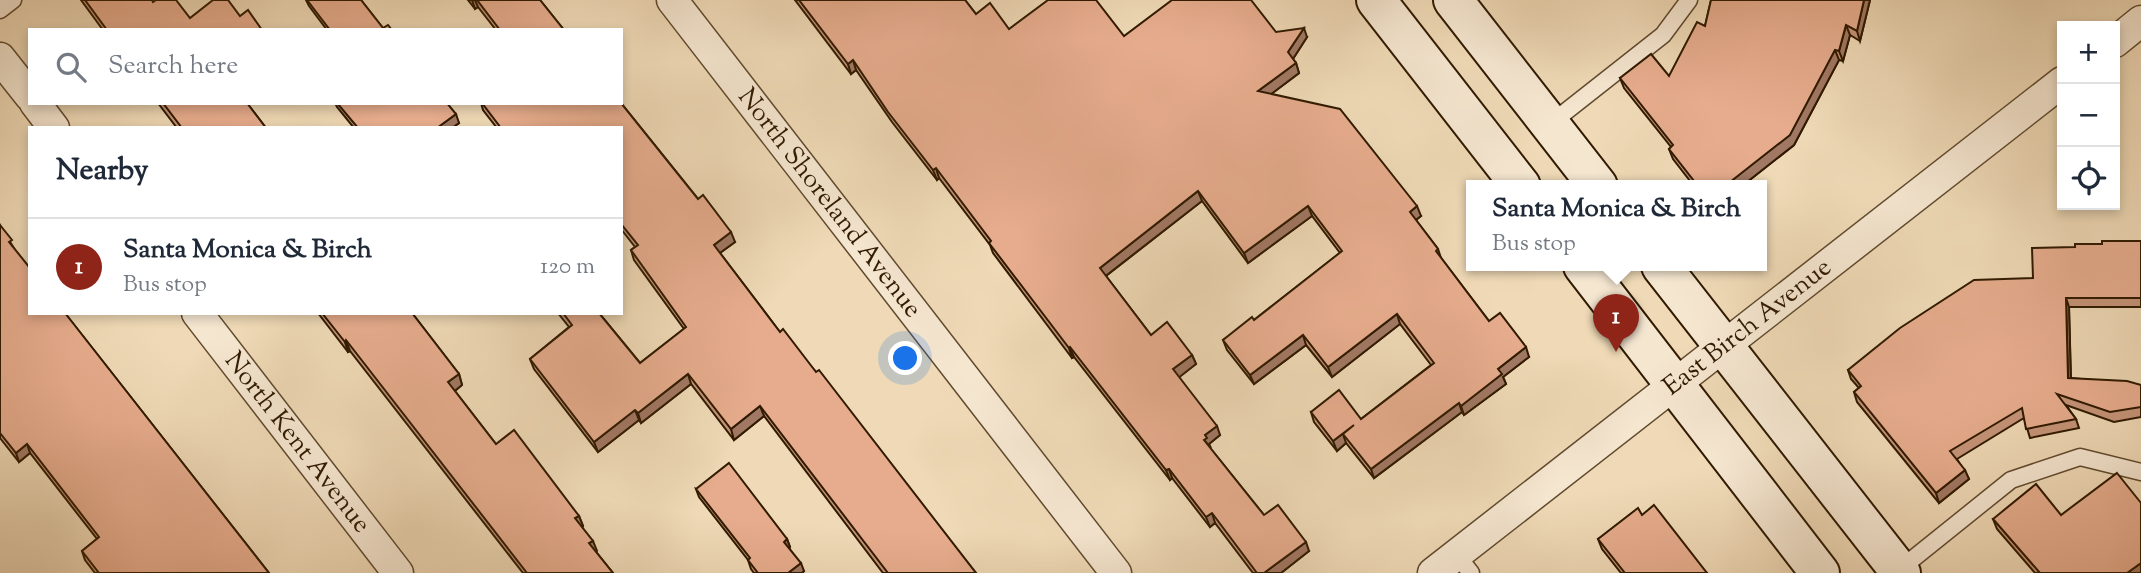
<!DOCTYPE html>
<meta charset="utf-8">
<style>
:root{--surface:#fff;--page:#f2f2f3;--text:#1f2937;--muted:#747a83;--line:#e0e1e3;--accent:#8f2418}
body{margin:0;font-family:"Sorts Mill Goudy",serif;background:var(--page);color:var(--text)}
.controls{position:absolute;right:21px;top:21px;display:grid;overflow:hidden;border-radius:0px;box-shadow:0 4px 10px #0003}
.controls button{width:63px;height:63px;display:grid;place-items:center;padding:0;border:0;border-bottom:2px solid var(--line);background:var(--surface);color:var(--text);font:35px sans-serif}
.you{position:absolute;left:906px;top:359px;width:24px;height:24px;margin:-18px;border:5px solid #fff;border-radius:50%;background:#1a73e8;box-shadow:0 0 0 10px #1a73e833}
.badge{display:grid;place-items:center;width:46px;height:46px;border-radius:50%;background:var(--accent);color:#fff;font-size:23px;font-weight:700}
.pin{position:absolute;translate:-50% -58px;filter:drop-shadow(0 2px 4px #0008)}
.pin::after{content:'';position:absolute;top:37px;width:24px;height:21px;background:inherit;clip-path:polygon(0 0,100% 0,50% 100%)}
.popup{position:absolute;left:1466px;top:180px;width:301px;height:91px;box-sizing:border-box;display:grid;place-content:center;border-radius:0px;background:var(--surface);filter:drop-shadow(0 2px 5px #0005);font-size:23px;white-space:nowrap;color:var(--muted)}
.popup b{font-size:26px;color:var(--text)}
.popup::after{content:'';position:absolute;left:50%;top:100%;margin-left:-14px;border:14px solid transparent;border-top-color:var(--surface)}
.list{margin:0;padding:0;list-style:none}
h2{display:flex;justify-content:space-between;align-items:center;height:91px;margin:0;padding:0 28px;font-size:30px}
h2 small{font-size:23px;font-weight:400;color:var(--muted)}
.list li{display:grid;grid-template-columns:46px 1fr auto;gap:21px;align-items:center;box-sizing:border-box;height:98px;padding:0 28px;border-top:2px solid var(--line)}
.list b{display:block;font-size:26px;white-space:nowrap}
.list p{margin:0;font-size:23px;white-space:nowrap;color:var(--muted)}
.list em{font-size:23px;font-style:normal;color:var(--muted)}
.icon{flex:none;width:38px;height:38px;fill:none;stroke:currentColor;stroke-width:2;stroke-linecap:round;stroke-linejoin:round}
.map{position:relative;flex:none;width:2141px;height:573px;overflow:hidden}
.search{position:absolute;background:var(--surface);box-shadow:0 4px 10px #0003;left:28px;top:28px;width:595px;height:77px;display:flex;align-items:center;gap:18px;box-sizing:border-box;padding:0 24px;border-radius:0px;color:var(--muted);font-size:26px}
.panel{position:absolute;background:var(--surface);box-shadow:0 4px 10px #0003;left:28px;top:126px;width:595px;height:189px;border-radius:0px}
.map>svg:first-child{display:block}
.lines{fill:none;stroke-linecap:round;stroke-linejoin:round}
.lane-casing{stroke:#604a2e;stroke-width:19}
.street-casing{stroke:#604a2e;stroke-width:33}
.secondary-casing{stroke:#301a00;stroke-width:42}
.lane{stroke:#f5e6d0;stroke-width:16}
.street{stroke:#f5e6d0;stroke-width:30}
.secondary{stroke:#f5e6d0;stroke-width:38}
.wall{fill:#c69479;stroke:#301a00;stroke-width:2}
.shaded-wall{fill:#a17863;stroke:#301a00;stroke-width:2}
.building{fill:#e6ac8d;stroke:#301a00;stroke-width:2}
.labels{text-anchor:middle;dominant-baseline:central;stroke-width:5;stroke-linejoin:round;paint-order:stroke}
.street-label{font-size:26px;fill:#301a00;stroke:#f5e6d0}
</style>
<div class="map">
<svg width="2141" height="573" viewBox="0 0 2141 573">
<rect width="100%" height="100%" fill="#efd9b6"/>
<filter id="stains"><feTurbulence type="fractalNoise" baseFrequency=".00286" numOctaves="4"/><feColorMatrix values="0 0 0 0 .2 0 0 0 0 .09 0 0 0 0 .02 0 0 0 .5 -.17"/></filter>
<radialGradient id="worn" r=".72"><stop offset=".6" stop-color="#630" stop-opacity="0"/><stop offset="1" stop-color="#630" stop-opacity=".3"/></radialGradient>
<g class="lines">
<g class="lane-casing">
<g id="lane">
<path d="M 0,10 L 13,0"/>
<path d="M 1550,124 L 1663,35 L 1689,0"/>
<path d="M 1456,554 L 1471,573"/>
<path d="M 1899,570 L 2011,480 L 2080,457 L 2141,472"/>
</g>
</g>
<g class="street-casing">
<g id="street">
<path id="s1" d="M 672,0 L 1116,573"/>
<path d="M 2115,42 L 2141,21"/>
<path d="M 0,58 L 30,96"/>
<path d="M 35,103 L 54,128"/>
<path id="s2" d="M 197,313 L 398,573"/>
<path id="s3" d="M 1433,573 L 2062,82"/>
</g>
</g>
<g class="secondary-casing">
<g id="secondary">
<path d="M 1376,0 L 1521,186"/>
<path d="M 1453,0 L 1598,186"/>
<path d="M 1583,266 L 1820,573"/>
<path d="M 1661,266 L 1901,573"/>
</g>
</g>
<use href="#lane" class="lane"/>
<use href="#street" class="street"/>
<use href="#secondary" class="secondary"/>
</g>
<g class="wall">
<path d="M 81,0 L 152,0 L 153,2 L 190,18 L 240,16 L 262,30 L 103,30 Z"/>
<path d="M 306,0 L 361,0 L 383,28 L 392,30 L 327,30 L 309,6 Z"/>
<path d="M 468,0 L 540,0 L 564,30 L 496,30 L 478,7 L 475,9 Z"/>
<path d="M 795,0 L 965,0 L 976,14 L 1009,29 L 1124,36 L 1276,32 L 1307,37 L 1293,59 L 1296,63 L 1299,73 L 1271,94 L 1421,216 L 1416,220 L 1438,249 L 1441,258 L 1489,321 L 1529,357 L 1503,377 L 1506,384 L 1464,415 L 1462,412 L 1374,478 L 1346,443 L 1337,451 L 1314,422 L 1311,412 L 1361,419 L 1431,365 L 1400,324 L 1332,377 L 1306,345 L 1254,384 L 1227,350 L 1223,340 L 1254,320 L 1340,253 L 1312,216 L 1248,263 L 1202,201 L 1106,276 L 1151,335 L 1192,355 L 1196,364 L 1179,377 L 1220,435 L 1209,444 L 1210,448 L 1264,515 L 1309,551 L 1281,573 L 1253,573 L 1215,523 L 1210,527 L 1172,478 L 1170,480 L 1074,357 L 1072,358 L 993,253 L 990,245 L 939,178 L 937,180 L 892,122 L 856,70 L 851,74 Z"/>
<path d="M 1711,0 L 1870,0 L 1860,41 L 1850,35 L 1843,61 L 1839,60 L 1794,145 L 1742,186 L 1694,186 L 1673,159 L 1669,149 L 1671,147 L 1624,88 L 1620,78 L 1669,76 L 1705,26 Z"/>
<path d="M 158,103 L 247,103 L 266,128 L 177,128 Z"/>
<path d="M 335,103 L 447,103 L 459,123 L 452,128 L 354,128 L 337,107 Z"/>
<path d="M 481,103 L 621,103 L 698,199 L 735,242 L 720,253 L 780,332 L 816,372 L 976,573 L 883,573 L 764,416 L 734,440 L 691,384 L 641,423 L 639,420 L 598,452 L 534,369 L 530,359 L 569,327 L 558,313 L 599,313 L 640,363 L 684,329 L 634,260 L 631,250 L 635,247 L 621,229 L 621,128 L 497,128 L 483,110 Z"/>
<path d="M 0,225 L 15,250 L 269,573 L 95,573 L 85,560 L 82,551 L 97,539 L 30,453 L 19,462 L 0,438 Z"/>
<path d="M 2141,241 L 2141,307 L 2069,307 L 2071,378 L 2141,385 L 2141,417 L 2114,422 L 2066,405 L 2076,419 L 2079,428 L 2030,438 L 2024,418 L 1957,459 L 1969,479 L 1939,503 L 1857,402 L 1854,392 L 1859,388 L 1851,379 L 1848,370 L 2033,278 L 2075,247 Z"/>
<path d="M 318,313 L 412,313 L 459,374 L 462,385 L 455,391 L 496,444 L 579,516 L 583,526 L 582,527 L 596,552 L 613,573 L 523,573 L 350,351 L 348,352 Z"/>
<path d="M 696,489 L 787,539 L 790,547 L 789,548 L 804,571 L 802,573 L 754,573 L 751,569 L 748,560 L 699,497 Z"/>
<path d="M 1642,515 L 1707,573 L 1621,573 L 1602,549 L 1598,539 Z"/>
<path d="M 2061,515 L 2141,573 L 2035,573 L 1997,529 L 1993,519 Z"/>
</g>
<g class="shaded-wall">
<path d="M 472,0 L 475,0 L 478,7 L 475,9 Z"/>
<path d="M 1864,0 L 1870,0 L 1860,41 L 1857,31 Z"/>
<path d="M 1846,25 L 1850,35 L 1843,61 L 1839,51 Z"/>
<path d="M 1304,28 L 1307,37 L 1291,62 L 1288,52 Z"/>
<path d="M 1835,50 L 1839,60 L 1794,145 L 1742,186 L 1725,186 Z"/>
<path d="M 853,60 L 856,70 L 851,74 L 848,64 Z"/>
<path d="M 1296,63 L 1299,73 L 1262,101 L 1258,91 Z"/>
<path d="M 456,114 L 459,123 L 452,128 L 437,128 Z"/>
<path d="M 936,168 L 939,178 L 937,180 L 933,170 Z"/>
<path d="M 1198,191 L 1202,201 L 1103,278 L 1100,268 Z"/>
<path d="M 1308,206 L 1312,216 L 1248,263 L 1244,253 Z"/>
<path d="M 1417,206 L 1421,216 L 1413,222 L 1410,212 Z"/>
<path d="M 731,232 L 735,242 L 717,255 L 714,245 Z"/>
<path d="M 2066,298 L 2069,307 L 2071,388 L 2068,378 Z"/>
<path d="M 1397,314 L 1400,324 L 1332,377 L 1328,367 Z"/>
<path d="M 1303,335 L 1306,345 L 1254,384 L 1250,375 Z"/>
<path d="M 346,340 L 350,351 L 348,352 L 345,342 Z"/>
<path d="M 1070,347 L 1074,357 L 1072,358 L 1069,348 Z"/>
<path d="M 1526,347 L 1529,357 L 1503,377 L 1506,384 L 1464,415 L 1461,406 L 1498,369 Z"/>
<path d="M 1192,355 L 1196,364 L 1177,379 L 1173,369 Z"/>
<path d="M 459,374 L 462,385 L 452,393 L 448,382 Z"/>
<path d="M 688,374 L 691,384 L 641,423 L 638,413 Z"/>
<path d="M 1459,403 L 1462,412 L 1374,478 L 1371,469 Z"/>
<path d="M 760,406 L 764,416 L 734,440 L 731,429 Z"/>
<path d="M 635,410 L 639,420 L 598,452 L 594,442 Z"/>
<path d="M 1354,425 L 1343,434 L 1346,443 L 1337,451 L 1333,441 Z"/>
<path d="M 1217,426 L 1220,435 L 1209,444 L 1211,448 L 1204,440 L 1205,435 Z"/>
<path d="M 27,444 L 30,453 L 19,462 L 16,453 Z"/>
<path d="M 1169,469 L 1172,478 L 1170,480 L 1166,470 Z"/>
<path d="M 1965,470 L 1969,479 L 1939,503 L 1936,493 Z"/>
<path d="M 1212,513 L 1215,523 L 1210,527 L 1206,517 Z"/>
<path d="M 579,516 L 583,526 L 579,529 L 575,518 Z"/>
<path d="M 787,539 L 790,547 L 787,550 L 784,542 Z"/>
<path d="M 593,541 L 597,551 L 593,554 L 589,543 Z"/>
<path d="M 1306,542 L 1309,551 L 1281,573 L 1264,573 Z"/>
<path d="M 801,563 L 804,571 L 802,573 L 788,573 Z"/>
<path d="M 2141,563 L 2141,573 L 2127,573 Z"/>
</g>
<g class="building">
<path d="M 85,0 L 152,0 L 153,2 L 156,0 L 176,0 L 190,18 L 213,0 L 228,0 L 240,16 L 248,10 L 262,30 L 107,30 Z"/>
<path d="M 307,0 L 361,0 L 383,28 L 388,25 L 392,30 L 330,30 Z"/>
<path d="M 477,0 L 540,0 L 564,30 L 500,30 Z"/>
<path d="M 799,0 L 965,0 L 976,14 L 990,3 L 1009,29 L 1048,0 L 1096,0 L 1124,36 L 1172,0 L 1251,0 L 1276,32 L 1304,28 L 1288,52 L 1296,63 L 1258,91 L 1340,109 L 1417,206 L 1410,212 L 1438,249 L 1436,251 L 1489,321 L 1500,313 L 1526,347 L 1498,369 L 1502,374 L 1461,406 L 1459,403 L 1371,469 L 1343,434 L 1354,425 L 1333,441 L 1311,412 L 1339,390 L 1361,419 L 1434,363 L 1397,314 L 1328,367 L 1303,335 L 1250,375 L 1223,340 L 1252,317 L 1254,320 L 1342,251 L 1308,206 L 1244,253 L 1198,191 L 1100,268 L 1151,335 L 1167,322 L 1192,355 L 1173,369 L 1217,426 L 1205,435 L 1207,438 L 1204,440 L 1264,515 L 1278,505 L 1306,542 L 1264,573 L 1257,573 L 1212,513 L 1206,517 L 1169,469 L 1166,470 L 1070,347 L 1069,348 L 989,243 L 991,241 L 936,168 L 933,170 L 888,112 L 853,60 L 848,64 Z"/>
<path d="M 1711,0 L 1864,0 L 1857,31 L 1846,25 L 1839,51 L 1835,50 L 1790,135 L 1725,186 L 1698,186 L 1669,149 L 1673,145 L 1620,78 L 1651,54 L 1669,76 L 1697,22 L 1705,26 Z"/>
<path d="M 163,103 L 247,103 L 266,128 L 182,128 Z"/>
<path d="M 337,103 L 447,103 L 456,114 L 437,128 L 358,128 Z"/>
<path d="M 482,103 L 621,103 L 698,199 L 703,195 L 731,232 L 714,245 L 780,332 L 783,329 L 816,372 L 819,370 L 976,573 L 888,573 L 760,406 L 731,429 L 688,374 L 638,413 L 635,410 L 594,442 L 530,359 L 572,325 L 563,313 L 599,313 L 640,363 L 686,327 L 631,250 L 638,245 L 621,224 L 621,128 L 501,128 Z"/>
<path d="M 0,225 L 12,240 L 9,242 L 30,268 L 30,313 L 65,313 L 269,573 L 99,573 L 82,551 L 99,537 L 27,444 L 16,453 L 0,433 Z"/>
<path d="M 2102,241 L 2141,241 L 2141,298 L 2066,298 L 2068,378 L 2127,381 L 2141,385 L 2141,407 L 2110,412 L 2057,394 L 2076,419 L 2026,429 L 2022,408 L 1950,451 L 1965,470 L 1936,493 L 1854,392 L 1861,386 L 1848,370 L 1900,328 L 1974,280 L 2033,278 L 2032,248 L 2075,247 L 2075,244 L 2102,244 Z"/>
<path d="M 322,313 L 412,313 L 459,374 L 448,382 L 496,444 L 514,430 L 579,516 L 575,518 L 593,541 L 589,543 L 613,573 L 527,573 L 346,340 L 345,342 Z"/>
<path d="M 729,463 L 787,539 L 784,542 L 801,563 L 788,573 L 758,573 L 748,560 L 750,558 L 696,489 Z"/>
<path d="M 2117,473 L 2141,503 L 2141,563 L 2127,573 L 2040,573 L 1993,519 L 2036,484 L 2061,515 Z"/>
<path d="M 1654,505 L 1707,573 L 1625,573 L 1598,539 L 1638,508 L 1642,515 Z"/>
</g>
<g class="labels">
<g class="street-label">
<text stroke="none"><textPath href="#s1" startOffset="257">North Shoreland Avenue</textPath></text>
<text stroke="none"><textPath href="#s3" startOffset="399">East Birch Avenue</textPath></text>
<text stroke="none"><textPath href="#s2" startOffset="164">North Kent Avenue</textPath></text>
</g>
</g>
<rect width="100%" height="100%" filter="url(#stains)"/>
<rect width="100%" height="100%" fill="url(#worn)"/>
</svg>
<div class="controls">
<button>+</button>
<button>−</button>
<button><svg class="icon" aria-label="locate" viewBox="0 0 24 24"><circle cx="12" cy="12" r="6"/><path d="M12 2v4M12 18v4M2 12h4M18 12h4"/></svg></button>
</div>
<div class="you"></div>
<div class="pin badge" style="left:1616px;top:352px">1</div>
<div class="popup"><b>Santa Monica &amp; Birch</b>Bus stop</div>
<div class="search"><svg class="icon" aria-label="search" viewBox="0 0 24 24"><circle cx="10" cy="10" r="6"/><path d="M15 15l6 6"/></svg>Search here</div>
<section class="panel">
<h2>Nearby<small></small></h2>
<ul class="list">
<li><span class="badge">1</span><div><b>Santa Monica &amp; Birch</b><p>Bus stop</p></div><em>120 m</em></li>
</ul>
</section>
</div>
